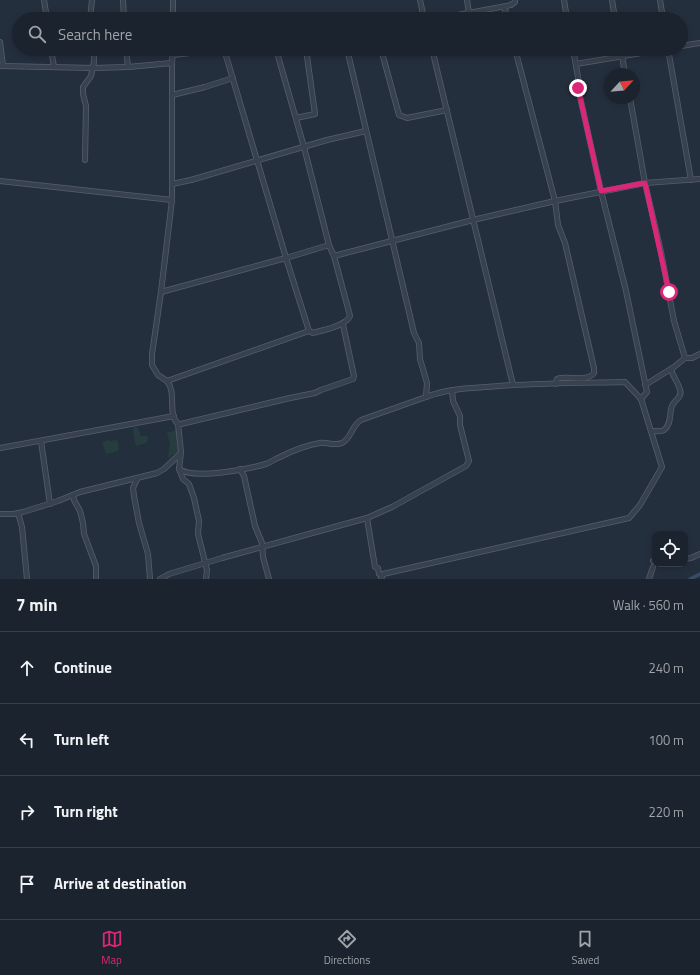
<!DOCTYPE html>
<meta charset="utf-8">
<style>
:root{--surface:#1b232e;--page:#242b36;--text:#f1f3f6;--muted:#a0a4aa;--line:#39404a;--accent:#db2777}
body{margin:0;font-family:"Titillium Web",sans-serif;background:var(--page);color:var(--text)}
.controls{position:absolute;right:12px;bottom:12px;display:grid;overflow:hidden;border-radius:8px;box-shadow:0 2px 6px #0003}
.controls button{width:36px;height:36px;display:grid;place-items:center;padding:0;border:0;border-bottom:1px solid var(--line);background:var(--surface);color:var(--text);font:20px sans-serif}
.compass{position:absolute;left:604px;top:68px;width:36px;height:36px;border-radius:50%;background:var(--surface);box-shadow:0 2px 6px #0003;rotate:64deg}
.stop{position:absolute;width:12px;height:12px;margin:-9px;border:3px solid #db2777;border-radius:50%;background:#fff}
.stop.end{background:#db2777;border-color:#fff;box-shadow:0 1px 4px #0008}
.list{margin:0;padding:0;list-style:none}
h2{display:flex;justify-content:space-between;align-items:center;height:52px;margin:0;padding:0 16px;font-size:17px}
h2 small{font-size:13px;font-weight:400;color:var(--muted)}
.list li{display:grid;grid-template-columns:26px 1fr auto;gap:12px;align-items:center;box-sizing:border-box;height:72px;padding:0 16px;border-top:1px solid var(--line)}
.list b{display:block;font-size:15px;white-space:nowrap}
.list em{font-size:13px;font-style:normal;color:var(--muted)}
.icon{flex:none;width:22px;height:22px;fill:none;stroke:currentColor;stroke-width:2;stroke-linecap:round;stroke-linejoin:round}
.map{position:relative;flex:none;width:700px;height:579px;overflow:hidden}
.search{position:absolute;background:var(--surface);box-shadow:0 2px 6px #0003;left:12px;right:12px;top:12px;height:44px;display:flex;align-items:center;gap:10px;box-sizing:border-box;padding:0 14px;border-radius:22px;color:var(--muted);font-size:15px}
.sheet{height:340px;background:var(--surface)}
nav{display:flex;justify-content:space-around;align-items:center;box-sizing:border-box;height:56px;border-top:1px solid var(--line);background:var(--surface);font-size:11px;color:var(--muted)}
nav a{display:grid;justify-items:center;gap:2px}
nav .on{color:var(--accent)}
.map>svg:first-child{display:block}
.green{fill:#263c3f}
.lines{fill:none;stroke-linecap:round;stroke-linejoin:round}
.canal{stroke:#394c67;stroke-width:3.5}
.minor-casing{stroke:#565f6c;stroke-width:6}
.minor{stroke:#38414e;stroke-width:4.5}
.route{stroke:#db2777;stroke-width:5}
</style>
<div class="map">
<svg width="700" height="579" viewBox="0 0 700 579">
<rect width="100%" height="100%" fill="#242f3e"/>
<g class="green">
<path d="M 133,427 L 138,428 L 141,436 L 148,436 L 147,443 L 136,446 C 134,439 133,433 133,427 Z"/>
<path d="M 177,429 L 178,442 L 177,444 L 179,449 L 177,454 L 171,455 L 170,458 L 168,456 L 170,442 L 169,441 L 167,432 L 171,432 Z"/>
<path d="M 109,440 L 110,441 L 117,440 L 119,446 L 118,451 L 106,454 L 102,442 Z"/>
</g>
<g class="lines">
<path class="canal" d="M 690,579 L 700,574"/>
<g class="minor-casing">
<g id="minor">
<path d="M 44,0 L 47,19"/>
<path d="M 123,0 L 124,19"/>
<path d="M 173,0 L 173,19"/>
<path d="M 420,0 L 424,19"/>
<path d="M 467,0 L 469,13"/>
<path d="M 564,0 L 567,19"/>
<path d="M 612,0 L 615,19"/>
<path d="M 660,0 L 663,19"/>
<path d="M 504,7 L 508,19"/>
<path d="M 90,19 L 92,0"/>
<path d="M 405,19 L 424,17"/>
<path d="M 436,19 L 511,5 L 515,2 L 515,0"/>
<path d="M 0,42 L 3,66"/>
<path d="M 681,46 L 700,43"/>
<path d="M 51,49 L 54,67"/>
<path d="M 126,49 L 128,67"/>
<path d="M 173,49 L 172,63 L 172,200 L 161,292 L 152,354 L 152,365 L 158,375 L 167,381 L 309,331 L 286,258 L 329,245 L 334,256 L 473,220 L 555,201 L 645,183 L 700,179"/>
<path d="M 276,49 L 304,147 L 329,245"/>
<path d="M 347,49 L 414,333 L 419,343 L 420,359 L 427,383 L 426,397 C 449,388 474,388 499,386 C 541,383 583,383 625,382 L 641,399 L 662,467 L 640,505 L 629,518 L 383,574 L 381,579"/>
<path d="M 381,49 L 399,115 L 407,118 L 447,110"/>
<path d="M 432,49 L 513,385"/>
<path d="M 515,49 L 555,201 L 558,225 L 565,243 L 594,368 L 594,373 C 586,383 567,375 557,379 L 556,384"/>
<path d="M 573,49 L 579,83 L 578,88 L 601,191 L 626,291 L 647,392 L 641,399"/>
<path d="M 621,49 L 625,74"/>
<path d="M 668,49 L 691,180"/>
<path d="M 576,64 L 665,49"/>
<path d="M 0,66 L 94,68 L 128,67 L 172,63"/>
<path d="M 172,95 L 205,87 L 233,78"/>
<path d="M 630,98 L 645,183 L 661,252 L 674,321 L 685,358"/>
<path d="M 296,118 L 315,114 L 306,49"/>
<path d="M 85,160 L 86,106 L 83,94 L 83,87 L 91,76 L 94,62 L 94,49"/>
<path d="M 0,181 L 172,200"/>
<path d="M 172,184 L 191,180 L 327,140 L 366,131"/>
<path d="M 161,292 L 286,258 L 224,49 L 173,55"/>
<path d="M 309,331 L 313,333 C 323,330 346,326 350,316 L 334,256"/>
<path d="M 167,381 C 177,393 167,413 178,424 L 181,424 L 290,398 L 315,393 L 321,390 L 353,379 L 354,376 L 343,325"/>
<path d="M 645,385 L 674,367 L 685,358 L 692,358 L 700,354"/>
<path d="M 178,424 L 181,452 L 179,469 C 195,480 248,469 266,464 C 271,462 275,459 280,457 C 292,451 307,445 320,443 C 327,442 335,446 342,443 C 351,439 352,425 361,420 L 426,397"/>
<path d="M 651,431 C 655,431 661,432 664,430 C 672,424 669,413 672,406 C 674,400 683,397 680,390 C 679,384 673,377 671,369"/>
<path d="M 41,441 L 50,504"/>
<path d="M 0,448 L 174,416"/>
<path d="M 179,469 L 183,479 L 189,484 L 194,498 L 199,521 L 198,534 L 207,570 L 206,579"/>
<path d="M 240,469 L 244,476 L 255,526 L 262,543 L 263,557 L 269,579"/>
<path d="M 137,479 L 133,488 L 134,496 L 139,523 L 148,554 L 150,579"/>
<path d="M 73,495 L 74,500 L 80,511 L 83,523 L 84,534 L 96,566 L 96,579"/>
<path d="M 18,513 L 22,527 L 27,579"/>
<path d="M 0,514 L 14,514 L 23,512 L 58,501 L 80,492 L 157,473 L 164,469 L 180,454"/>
<path d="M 367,518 L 375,567 L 378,568 L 379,574 L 382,576"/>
<path d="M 685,559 L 691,558 L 700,554"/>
<path d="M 653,561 L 655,560"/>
<path d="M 160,579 L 169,574 L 222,558 L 367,518 L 392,507 L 466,466 L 469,461 L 460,425 L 460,416 L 453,401 L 452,390"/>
<path d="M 649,579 L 653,567"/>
</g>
</g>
<use href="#minor" class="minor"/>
</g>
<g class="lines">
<path class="route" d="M 578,88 L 601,191 L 645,183 L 669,292"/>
</g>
</svg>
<div class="controls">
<button><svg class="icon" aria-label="locate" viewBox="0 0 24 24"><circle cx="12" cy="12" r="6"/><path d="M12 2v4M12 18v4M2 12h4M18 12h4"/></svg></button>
</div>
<svg class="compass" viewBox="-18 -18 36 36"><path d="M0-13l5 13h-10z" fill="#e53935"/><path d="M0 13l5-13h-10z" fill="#a0a4aa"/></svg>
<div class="stop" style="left:669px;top:292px"></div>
<div class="stop end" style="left:578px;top:88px"></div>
<div class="search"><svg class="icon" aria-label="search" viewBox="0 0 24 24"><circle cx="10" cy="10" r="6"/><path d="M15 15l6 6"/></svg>Search here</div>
</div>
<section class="sheet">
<h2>7 min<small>Walk · 560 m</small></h2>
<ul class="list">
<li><svg class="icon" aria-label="ahead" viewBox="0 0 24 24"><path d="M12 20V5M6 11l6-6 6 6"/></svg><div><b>Continue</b></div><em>240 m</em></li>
<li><svg class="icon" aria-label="left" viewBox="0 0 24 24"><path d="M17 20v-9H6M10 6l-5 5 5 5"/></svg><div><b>Turn left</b></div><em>100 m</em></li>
<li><svg class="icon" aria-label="right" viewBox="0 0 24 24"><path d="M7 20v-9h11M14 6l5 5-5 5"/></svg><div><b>Turn right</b></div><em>220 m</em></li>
<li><svg class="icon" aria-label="arrive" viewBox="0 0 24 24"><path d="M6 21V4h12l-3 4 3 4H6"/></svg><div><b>Arrive at destination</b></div></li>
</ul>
</section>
<nav>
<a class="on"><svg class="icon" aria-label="map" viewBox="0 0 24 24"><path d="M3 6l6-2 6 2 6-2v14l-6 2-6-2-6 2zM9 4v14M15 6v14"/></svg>Map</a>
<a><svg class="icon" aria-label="directions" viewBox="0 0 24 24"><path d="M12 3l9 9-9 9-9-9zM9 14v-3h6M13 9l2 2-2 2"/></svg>Directions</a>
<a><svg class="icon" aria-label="saved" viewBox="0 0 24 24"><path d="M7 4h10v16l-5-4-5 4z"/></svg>Saved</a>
</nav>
